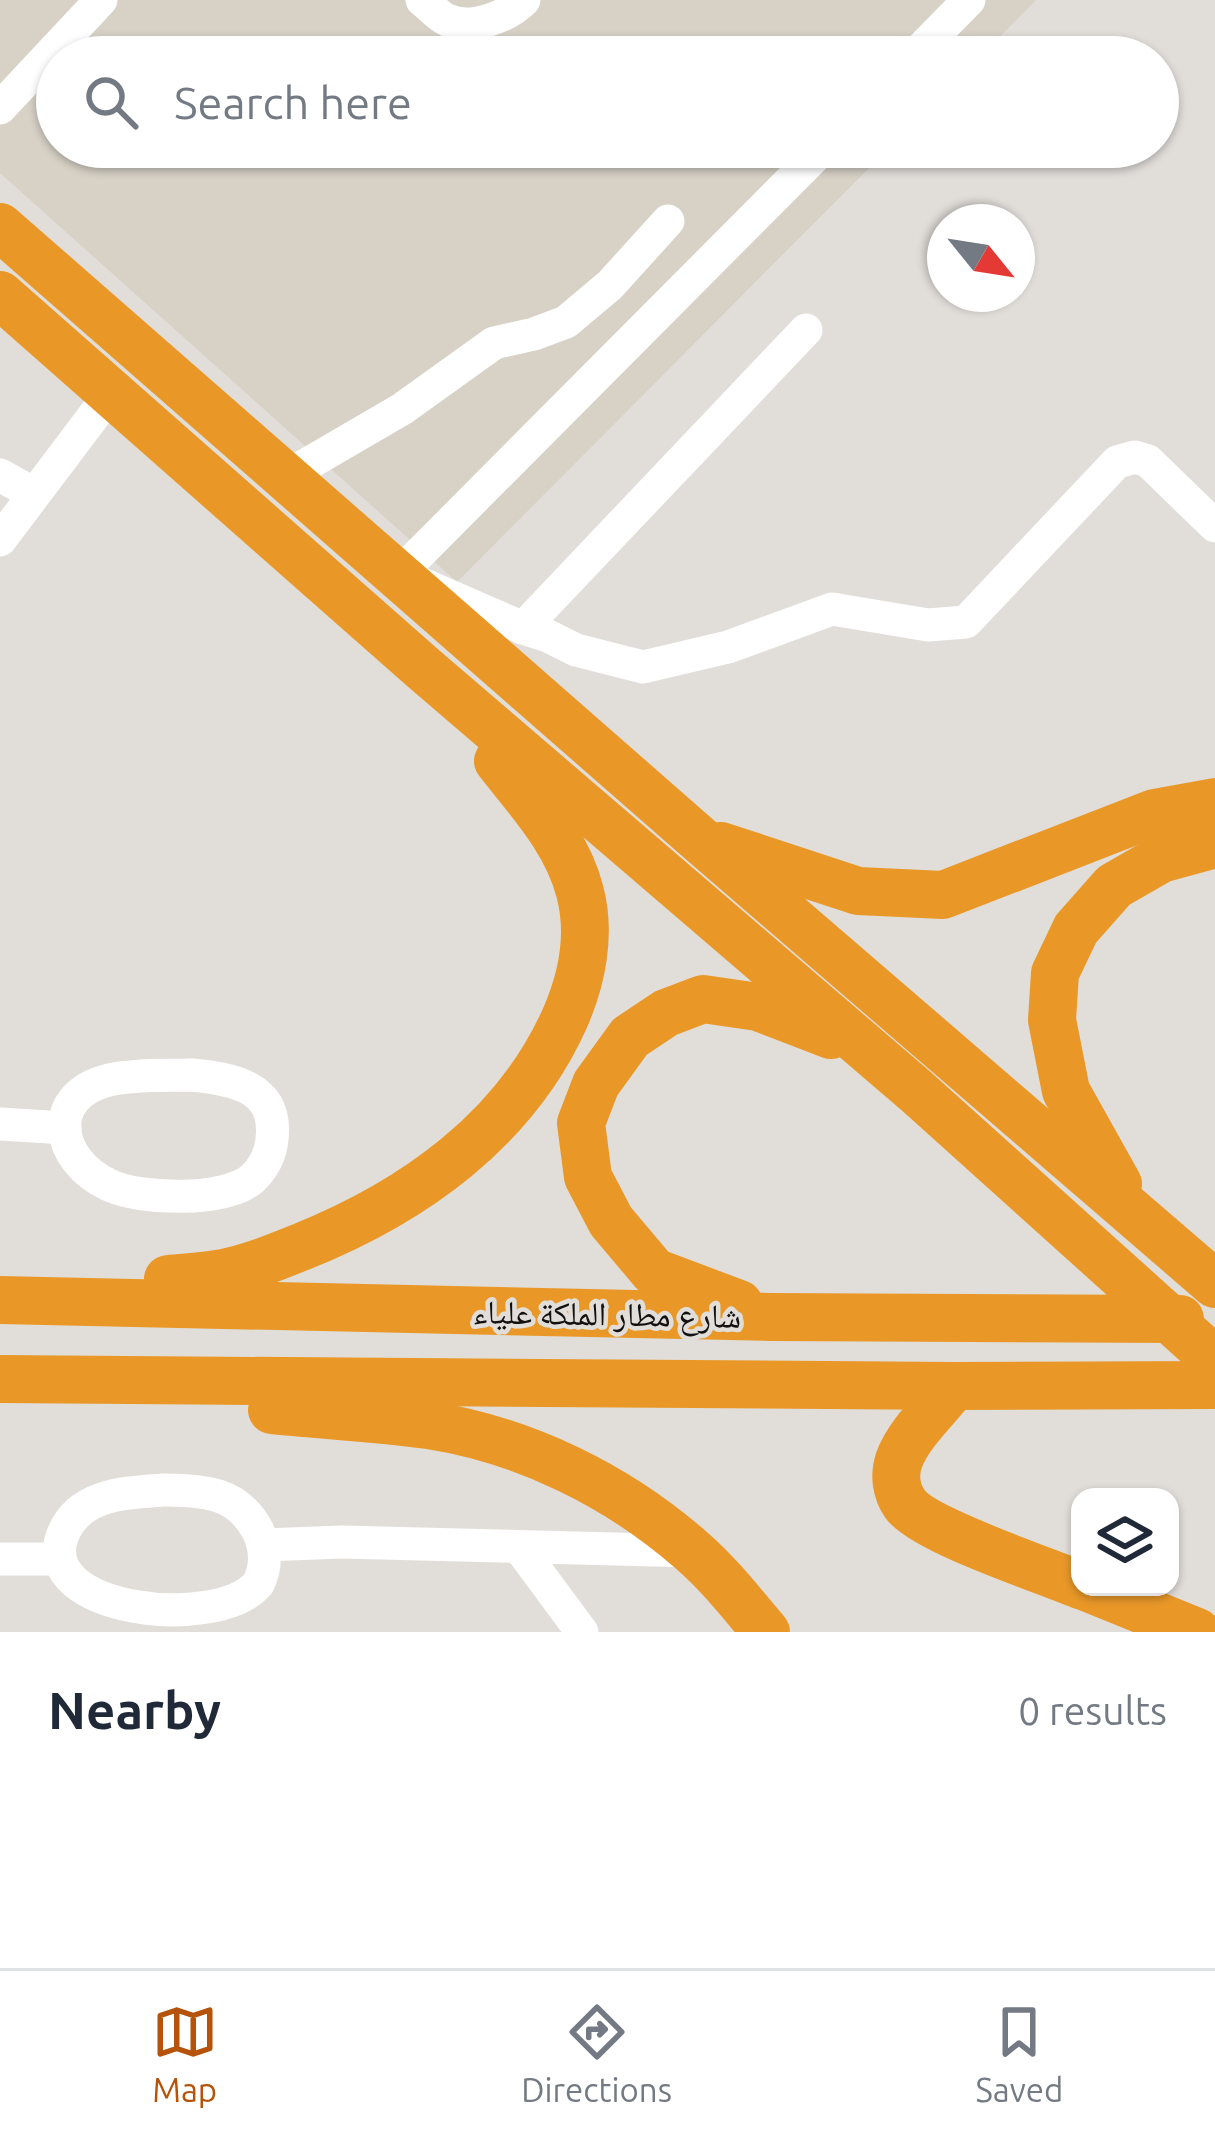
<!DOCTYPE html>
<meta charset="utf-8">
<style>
:root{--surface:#fff;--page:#f6f6f7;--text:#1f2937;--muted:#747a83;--line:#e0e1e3;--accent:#b45309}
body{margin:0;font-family:Ubuntu,"Noto Naskh Arabic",sans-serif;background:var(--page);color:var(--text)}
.controls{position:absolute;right:36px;bottom:36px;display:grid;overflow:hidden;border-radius:24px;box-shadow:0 3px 9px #0004}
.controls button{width:108px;height:108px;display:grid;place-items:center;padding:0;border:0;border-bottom:3px solid var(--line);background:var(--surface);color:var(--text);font:60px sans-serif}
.compass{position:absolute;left:927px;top:204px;width:108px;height:108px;border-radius:50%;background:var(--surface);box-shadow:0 3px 9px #0004;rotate:120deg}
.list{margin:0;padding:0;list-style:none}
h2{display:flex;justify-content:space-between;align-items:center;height:156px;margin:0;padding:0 48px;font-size:51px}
h2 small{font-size:39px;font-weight:400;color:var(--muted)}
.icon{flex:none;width:66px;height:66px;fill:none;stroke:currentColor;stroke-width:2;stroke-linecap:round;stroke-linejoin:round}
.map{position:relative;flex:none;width:1215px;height:1632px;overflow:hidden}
.search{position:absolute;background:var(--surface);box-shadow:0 3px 9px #0004;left:36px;right:36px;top:36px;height:132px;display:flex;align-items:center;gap:30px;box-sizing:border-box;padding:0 42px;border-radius:66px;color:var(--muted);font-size:45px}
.sheet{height:336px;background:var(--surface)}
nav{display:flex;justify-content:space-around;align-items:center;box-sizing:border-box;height:168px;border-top:3px solid var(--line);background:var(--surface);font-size:33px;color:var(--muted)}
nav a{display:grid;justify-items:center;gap:6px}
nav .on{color:var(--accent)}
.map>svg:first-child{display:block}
.built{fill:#d7d1c6}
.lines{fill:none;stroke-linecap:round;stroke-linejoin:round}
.minor{stroke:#fff;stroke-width:33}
.highway{stroke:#e99828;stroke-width:48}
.labels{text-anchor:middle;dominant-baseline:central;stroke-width:9;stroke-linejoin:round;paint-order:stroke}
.street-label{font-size:33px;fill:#121110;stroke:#e1deda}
</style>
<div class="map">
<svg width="1215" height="1632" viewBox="0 0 1215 1632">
<rect width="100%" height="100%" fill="#e1deda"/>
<path class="built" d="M 0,0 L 1036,0 L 980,57 L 57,57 L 57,147 L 890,147 L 457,582 L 0,173 Z"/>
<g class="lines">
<g class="minor">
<path d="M 422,0 C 430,6 438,16 447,20 C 470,31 507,17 524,0"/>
<path d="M 913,57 L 969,0"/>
<path d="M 0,108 L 101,0"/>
<path d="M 824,147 L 399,574 L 523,628 L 548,636 L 576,650 L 643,667 L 728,647 L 832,609 L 928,625 L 966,622 L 1117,462 L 1135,457 L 1148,461 L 1215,526"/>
<path d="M 0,475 L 34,494"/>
<path d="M 287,476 L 402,409 L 494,343 L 534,334 L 566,322 L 610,285 L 668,221"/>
<path d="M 0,540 L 111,393"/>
<path d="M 523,628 L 806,330"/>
<path d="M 192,1075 C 232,1079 278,1086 272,1139 C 271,1154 263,1169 252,1179 C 224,1202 140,1200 109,1185 C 56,1161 44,1096 109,1080 C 135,1074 165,1076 192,1075 Z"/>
<path d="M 0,1124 L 65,1128"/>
<path d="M 163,1490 C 204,1491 237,1491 258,1531 C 266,1548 267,1567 258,1584 C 216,1632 35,1611 62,1537 C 77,1494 124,1493 163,1490 Z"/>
<path d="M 264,1545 L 342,1542 L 693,1551"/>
<path d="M 519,1547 L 582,1632"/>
<path d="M 0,1559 L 57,1559"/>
</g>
<g class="highway">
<path d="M 0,227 L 699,839 L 1215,1284"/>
<path d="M 0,295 L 423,668 L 916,1091 L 1215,1360"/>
<path d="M 721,846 L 858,891 L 943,895 L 1154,813 L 1215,802"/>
<path d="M 1118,1184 L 1066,1091 L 1052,1020 L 1055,973 L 1076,929 L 1114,886 L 1161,859 L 1215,844"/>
<path d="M 168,1279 C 186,1277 205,1277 223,1273 C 250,1268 276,1257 301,1247 C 413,1202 515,1130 565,1018 C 582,979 591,934 580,892 C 567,841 530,802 498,761"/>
<path d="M 0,1300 L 771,1317 L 1180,1319"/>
<path d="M 739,1304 L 654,1272 L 611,1221 L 588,1177 L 581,1123 L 596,1084 L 630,1037 L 666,1013 L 703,999 L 758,1007 L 831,1035"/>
<path d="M 0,1379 L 954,1386 L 1215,1385"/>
<path d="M 954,1386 C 936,1409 909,1433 899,1460 C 894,1475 896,1491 905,1504 C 923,1530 1044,1570 1080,1585"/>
<path d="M 272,1410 C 323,1415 376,1418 428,1425 C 525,1440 618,1486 691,1550 C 719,1574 742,1604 766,1632"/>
<path d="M 1086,1587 L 1197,1632"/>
</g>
</g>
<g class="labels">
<g class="street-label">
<text transform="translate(607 1313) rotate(1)">شارع مطار الملكة علياء</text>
</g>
</g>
</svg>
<div class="controls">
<button><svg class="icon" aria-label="layers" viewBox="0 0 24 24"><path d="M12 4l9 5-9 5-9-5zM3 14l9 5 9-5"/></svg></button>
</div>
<svg class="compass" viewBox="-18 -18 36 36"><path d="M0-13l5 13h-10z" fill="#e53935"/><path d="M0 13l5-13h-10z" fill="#747a83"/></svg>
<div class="search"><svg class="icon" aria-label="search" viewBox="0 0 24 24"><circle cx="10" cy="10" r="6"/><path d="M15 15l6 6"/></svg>Search here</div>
</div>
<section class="sheet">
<h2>Nearby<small>0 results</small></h2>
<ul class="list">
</ul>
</section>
<nav>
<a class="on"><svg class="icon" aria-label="map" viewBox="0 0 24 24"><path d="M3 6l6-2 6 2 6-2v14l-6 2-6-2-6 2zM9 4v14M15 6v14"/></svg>Map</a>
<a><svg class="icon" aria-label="directions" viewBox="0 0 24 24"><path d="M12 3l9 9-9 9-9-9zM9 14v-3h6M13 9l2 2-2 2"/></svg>Directions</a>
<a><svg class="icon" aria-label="saved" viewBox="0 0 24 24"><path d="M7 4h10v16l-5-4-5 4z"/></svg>Saved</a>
</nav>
